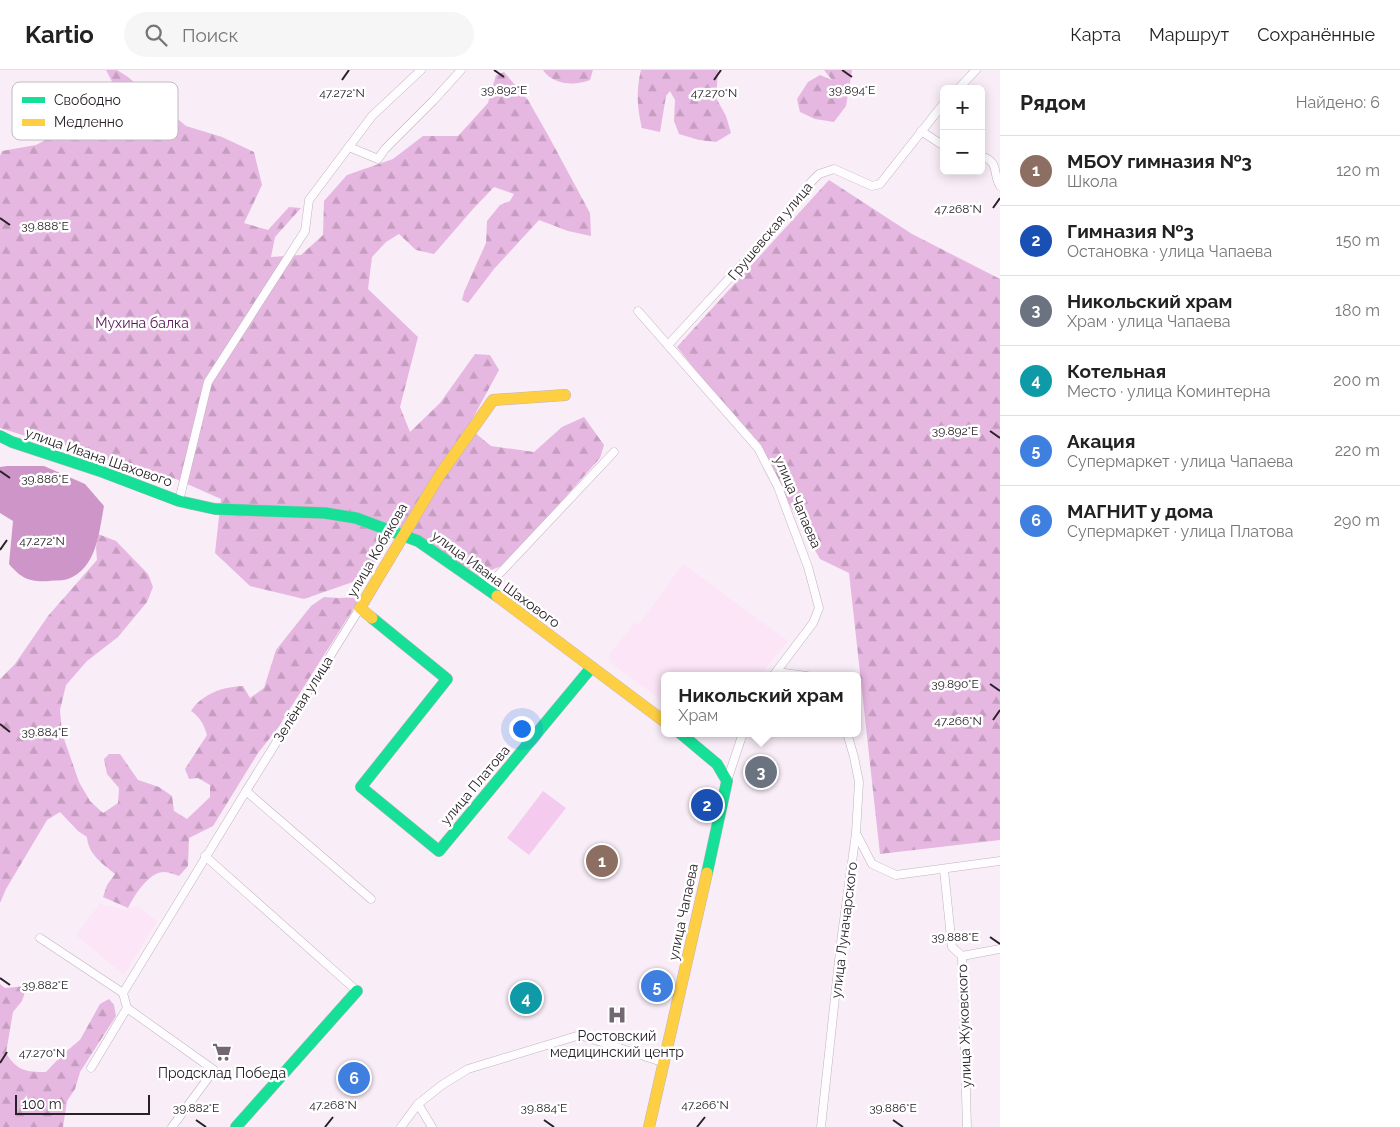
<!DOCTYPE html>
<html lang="ru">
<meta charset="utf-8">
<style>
:root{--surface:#fff;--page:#f6f6f6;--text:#222;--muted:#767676;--line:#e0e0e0;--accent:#111827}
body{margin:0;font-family:Raleway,sans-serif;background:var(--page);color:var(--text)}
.controls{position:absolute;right:15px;top:15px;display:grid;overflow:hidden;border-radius:8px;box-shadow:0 2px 12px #0003}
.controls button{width:45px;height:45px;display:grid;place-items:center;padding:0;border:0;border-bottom:1px solid var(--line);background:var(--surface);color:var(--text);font:25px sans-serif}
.scale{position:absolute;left:15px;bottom:12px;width:135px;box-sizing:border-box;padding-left:5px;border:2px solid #292128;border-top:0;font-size:14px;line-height:18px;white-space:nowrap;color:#292128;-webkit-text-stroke:4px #fff;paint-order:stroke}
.you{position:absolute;left:521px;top:658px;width:18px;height:18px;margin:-12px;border:4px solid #fff;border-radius:50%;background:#1a73e8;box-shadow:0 0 0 8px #1a73e833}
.badge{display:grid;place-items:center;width:32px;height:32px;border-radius:50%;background:var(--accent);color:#fff;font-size:16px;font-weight:700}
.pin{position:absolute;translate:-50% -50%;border:2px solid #fff;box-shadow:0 1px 5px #0006}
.popup{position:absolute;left:661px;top:602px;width:200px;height:65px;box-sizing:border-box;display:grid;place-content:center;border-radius:8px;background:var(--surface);filter:drop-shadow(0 1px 4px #0005);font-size:16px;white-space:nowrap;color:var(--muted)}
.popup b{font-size:19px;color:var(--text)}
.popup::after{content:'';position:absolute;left:50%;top:100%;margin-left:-10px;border:10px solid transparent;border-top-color:var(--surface)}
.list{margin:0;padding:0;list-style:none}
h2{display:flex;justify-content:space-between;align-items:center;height:65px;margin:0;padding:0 20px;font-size:21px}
h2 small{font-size:16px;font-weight:400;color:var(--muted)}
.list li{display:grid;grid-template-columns:32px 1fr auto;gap:15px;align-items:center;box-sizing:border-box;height:70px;padding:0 20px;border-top:1px solid var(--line)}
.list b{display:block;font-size:19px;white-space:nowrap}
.list p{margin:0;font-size:16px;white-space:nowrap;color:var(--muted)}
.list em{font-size:16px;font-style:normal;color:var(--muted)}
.icon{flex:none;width:28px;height:28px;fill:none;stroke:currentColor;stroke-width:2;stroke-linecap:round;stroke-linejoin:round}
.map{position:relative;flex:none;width:1000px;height:1057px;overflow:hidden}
header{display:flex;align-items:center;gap:30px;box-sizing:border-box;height:70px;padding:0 25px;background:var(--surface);border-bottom:1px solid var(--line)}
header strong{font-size:24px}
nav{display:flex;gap:28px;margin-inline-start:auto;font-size:18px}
.search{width:350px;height:45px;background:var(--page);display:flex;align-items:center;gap:12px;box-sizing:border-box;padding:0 18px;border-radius:28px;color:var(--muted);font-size:19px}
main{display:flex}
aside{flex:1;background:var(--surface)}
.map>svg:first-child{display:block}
.built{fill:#fbe5f7}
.forest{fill:url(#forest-firs)}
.park{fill:#f5caef}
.water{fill:#ce96c8}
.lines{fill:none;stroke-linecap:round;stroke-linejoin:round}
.street-casing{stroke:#beb5bd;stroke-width:9}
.fast-casing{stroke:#beb5bd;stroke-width:12}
.slow-casing{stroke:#beb5bd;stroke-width:12}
.street{stroke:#fefcfe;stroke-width:8}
.fast{stroke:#16e098;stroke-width:11}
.slow{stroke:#ffcf43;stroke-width:11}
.ticks{fill:none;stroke:#292128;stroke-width:2}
.labels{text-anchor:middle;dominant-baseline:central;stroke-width:5;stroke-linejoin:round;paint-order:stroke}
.street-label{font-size:14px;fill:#292128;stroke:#fff}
.park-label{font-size:14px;fill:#581453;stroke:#fff}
.poi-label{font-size:14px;fill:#292128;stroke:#fff}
.key{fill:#fff;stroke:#bfbcbe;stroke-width:1}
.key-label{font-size:14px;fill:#292128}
.ticks-label{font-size:12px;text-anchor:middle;fill:#292128;stroke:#fff;stroke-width:5;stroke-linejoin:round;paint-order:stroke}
</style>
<header>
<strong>Kartio</strong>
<div class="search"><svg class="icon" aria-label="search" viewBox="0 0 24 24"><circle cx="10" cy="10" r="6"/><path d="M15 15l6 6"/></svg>Поиск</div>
<nav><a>Карта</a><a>Маршрут</a><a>Сохранённые</a></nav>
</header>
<main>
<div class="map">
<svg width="1000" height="1057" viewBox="0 0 1000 1057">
<defs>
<pattern id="forest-firs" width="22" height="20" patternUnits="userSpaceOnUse" patternTransform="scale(1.25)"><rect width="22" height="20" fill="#e6b7e0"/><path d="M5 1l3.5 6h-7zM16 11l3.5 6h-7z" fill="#c59dc0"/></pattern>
</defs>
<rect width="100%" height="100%" fill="#f9edf8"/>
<g class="built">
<path d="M 683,494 L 788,571 L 759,606 L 665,606 L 665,633 L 610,592 L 609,584 L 635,553 L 639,554 Z"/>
<path d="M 100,834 L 125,839 L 138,836 L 157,851 L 124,905 L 76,865 Z"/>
</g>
<g class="forest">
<path d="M 106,0 L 117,0 L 128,7 L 186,56 L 222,67 L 254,82 L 262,115 L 244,153 L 268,160 L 289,137 L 301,138 L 275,167 L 271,187 L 301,185 L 323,165 L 324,131 L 347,105 L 393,89 L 423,66 L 458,66 L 488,33 L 496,5 L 504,2 L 528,30 L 548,65 L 590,143 L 591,166 L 568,161 L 539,150 L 494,199 L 468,233 L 462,230 L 464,222 L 486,173 L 487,151 L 500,135 L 510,131 L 514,124 L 494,117 L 473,139 L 434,184 L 416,180 L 399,164 L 386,172 L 372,187 L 368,219 L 418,267 L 400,337 L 410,362 L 440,333 L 475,284 L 490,285 L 499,300 L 468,357 L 491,376 L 534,382 L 562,357 L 584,347 L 604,375 L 600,388 L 506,494 L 477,506 L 395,458 L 367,507 L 304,529 L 250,516 L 215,483 L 221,429 L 176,409 L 81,383 L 56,371 L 32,368 L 0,358 L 0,86 L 2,81 L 36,75 L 62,61 L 42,50 L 31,37 L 41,15 L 56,14 L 82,35 L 103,43 L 120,27 Z"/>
<path d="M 543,0 L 593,0 L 590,10 C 575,16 553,15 543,0 Z"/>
<path d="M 641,0 L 718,0 L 716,28 L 726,46 L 731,63 L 716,72 L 699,70 L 679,64 L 674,51 L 675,30 L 670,21 L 666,26 L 660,62 L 642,58 C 637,38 636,20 641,0 Z"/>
<path d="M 824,0 L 852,0 L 846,36 L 834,52 L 815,49 L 800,42 L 797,29 L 808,12 L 820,5 L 832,10 Z"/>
<path d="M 829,110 L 912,164 L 1000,209 L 1000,770 L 880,784 L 849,503 L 820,489 L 758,378 L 677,277 Z"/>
<path d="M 98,464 L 116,471 L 148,504 L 153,517 L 147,532 L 118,567 L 87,591 L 66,615 L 60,640 L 62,663 L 79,712 L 90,731 L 103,743 L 118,733 L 119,718 L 107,704 L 104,689 L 109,684 L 120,684 L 138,710 L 159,717 L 172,726 L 174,741 L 187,749 L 210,727 L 210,715 L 198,708 L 189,709 L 185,699 L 207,665 C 204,655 200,647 191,641 C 203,623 223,617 243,616 L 250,628 L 264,618 L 276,580 L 311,536 L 324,527 L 338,528 L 361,527 L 277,659 L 258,683 L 213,756 L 189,768 L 188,796 L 179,806 C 174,804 168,802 163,802 C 148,803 134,826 128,838 L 103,827 L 107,815 L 115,804 C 103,794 88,784 87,767 L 78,761 L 60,742 L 47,750 L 6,819 L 0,833 L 0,609 L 15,594 L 48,546 L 97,490 L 96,478 Z"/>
<path d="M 0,914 L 5,918 L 27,916 L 22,931 L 13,942 L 6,983 C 17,1001 26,1002 46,1002 L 63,984 L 80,970 L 100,934 L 109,929 L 114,935 L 116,946 L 80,1002 L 75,1019 L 67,1031 L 63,1057 L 0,1057 Z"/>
</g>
<path class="park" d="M 543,721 L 566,738 L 529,785 L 507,768 Z"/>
<path class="water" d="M 7,396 L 44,396 L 85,414 L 104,436 C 99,462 97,498 68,509 C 63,511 54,510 49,511 C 29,512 22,509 9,494 L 13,451 L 0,443 L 0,397 Z"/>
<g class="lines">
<g class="street-casing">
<g id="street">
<path d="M 958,19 L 976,0"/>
<path d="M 921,61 L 944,76"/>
<path d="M 349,77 L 378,89 L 385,79 L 433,31 L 461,0"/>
<path d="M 981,86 C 1000,92 992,102 1000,116"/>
<path d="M 638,241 L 758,378 L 778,417 L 808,497 L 819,538 L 813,553 L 773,606"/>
<path d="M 668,275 L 779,154 L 812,111 L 819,104 L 834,99 L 872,116 L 880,114 L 944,33"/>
<path d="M 179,431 L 208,312 L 305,161 L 309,130 L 372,46 L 421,0"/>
<path d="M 486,518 L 614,382"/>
<path d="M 777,606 L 784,603 L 807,606"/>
<path d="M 727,711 L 743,663"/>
<path d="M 246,721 L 360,538"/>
<path d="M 856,763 L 872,794 L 896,805 L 1000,791"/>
<path d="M 205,786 L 357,921"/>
<path d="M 944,800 L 952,877 L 962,886 L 967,1057"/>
<path d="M 40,868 L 123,923"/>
<path d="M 962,886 L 1000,879"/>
<path d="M 91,998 L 127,938"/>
<path d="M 418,1034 L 432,1057"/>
<path d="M 172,1057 L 214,1000 L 127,938 L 123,923 L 246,721 L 371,829"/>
<path d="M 401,1057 L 418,1034 L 442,1015 L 468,999 L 580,965 L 665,993"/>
<path d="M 821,1057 L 841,872 L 856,763 L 859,712 L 854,687 L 847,663"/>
</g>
</g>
<g class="fast-casing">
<g id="fast">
<path d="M 0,366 L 12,372 L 100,401 L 179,431 L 215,439 L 325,443 L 356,448 L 418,471 L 497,526"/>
<path d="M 372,548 L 447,609 L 361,717 L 439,781 L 591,598"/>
<path d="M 680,663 L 717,694 L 727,711 L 707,803"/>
<path d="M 236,1057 L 357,921"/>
</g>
</g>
<g class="slow-casing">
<g id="slow">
<path d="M 497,526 L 665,652"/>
<path d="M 372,548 L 360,538 L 439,406 L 493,330 L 565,325"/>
<path d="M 649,1057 L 707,803"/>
</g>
</g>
<use href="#street" class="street"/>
<use href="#fast" class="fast"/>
<use href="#slow" class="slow"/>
</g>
<path class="ticks" d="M 494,0 L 504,7M 842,0 L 852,7M 342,10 L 349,0M 714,10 L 721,0M 993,138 L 1000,128M 0,148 L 10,155M 990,361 L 1000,368M 0,401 L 10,408M 0,480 L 7,470M 990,614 L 1000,621M 993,650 L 1000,640M 0,654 L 10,662M 990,867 L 1000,874M 0,908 L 10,915M 0,993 L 7,982M 196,1050 L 206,1057M 544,1050 L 554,1057M 893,1050 L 903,1057M 325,1057 L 333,1047M 697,1057 L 705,1047"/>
<defs>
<g id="hospital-bare" transform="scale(1.5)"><path d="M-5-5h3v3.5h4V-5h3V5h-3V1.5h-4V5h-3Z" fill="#726871" stroke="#fff" stroke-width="2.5" paint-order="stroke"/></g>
<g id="supermarket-bare" transform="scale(1.5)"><path d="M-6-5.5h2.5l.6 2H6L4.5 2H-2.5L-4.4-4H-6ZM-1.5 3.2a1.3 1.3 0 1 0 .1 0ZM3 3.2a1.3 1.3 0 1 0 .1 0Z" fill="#726871" stroke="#fff" stroke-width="2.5" paint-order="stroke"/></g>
</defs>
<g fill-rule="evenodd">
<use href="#hospital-bare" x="617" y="945"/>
<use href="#supermarket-bare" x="222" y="982"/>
</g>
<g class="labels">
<g class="street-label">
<text transform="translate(770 161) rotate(-50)">Грушевская улица</text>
<text transform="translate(99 387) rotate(19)">улица Ивана Шахового</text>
<text transform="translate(798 432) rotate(67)">улица Чапаева</text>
<text transform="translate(377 480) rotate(-60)">улица Кобякова</text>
<text transform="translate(496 509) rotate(36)">улица Ивана Шахового</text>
<text transform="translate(303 629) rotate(-58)">Зелёная улица</text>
<text transform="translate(475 715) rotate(-50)">улица Платова</text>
<text transform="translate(683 842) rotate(-78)">улица Чапаева</text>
<text transform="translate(844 860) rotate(-83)">улица Луначарского</text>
<text transform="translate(964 956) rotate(-92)">улица Жуковского</text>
</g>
<g class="park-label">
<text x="142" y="253">Мухина балка</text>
</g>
<g class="poi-label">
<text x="617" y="966">Ростовский<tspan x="617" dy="16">медицинский центр</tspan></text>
<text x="222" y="1003">Продсклад Победа</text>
</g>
</g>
<rect x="12" y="12" width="166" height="58" rx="8" class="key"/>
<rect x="22" y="27" width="23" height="6" fill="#16e098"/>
<rect x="22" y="49" width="23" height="7" fill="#ffcf43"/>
<g class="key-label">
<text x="54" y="35">Свободно</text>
<text x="54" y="57">Медленно</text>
</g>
<g class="ticks-label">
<text x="504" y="24">39.892°E</text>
<text x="852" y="24">39.894°E</text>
<text x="342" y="27">47.272°N</text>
<text x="714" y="27">47.270°N</text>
<text x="958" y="143">47.268°N</text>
<text x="45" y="160">39.888°E</text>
<text x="955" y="365">39.892°E</text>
<text x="45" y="413">39.886°E</text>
<text x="42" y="475">47.272°N</text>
<text x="955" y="618">39.890°E</text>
<text x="958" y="655">47.266°N</text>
<text x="45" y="666">39.884°E</text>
<text x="955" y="871">39.888°E</text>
<text x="45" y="919">39.882°E</text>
<text x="42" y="987">47.270°N</text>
<text x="333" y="1039">47.268°N</text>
<text x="705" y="1039">47.266°N</text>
<text x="196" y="1042">39.882°E</text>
<text x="544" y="1042">39.884°E</text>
<text x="893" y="1042">39.886°E</text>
</g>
</svg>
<div class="controls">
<button>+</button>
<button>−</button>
</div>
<div class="scale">100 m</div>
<div class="you"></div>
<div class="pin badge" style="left:602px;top:791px;background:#8d6e63">1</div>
<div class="pin badge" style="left:707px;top:735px;background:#1a4fb4">2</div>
<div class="pin badge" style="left:761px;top:702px;background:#6b7280">3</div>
<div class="popup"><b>Никольский храм</b>Храм</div>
<div class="pin badge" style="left:526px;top:928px;background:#0f9aa8">4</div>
<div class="pin badge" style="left:657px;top:916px;background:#3f7fe0">5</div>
<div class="pin badge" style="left:354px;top:1008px;background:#3f7fe0">6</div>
</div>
<aside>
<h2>Рядом<small>Найдено: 6</small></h2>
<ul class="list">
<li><span class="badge" style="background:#8d6e63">1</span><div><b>МБОУ гимназия №3</b><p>Школа</p></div><em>120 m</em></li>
<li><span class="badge" style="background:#1a4fb4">2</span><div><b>Гимназия №3</b><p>Остановка · улица Чапаева</p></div><em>150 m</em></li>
<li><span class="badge" style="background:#6b7280">3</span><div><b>Никольский храм</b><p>Храм · улица Чапаева</p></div><em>180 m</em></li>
<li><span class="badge" style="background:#0f9aa8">4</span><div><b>Котельная</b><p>Место · улица Коминтерна</p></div><em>200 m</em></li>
<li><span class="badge" style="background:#3f7fe0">5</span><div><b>Акация</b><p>Супермаркет · улица Чапаева</p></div><em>220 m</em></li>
<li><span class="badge" style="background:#3f7fe0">6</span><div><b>МАГНИТ у дома</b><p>Супермаркет · улица Платова</p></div><em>290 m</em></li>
</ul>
</aside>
</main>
